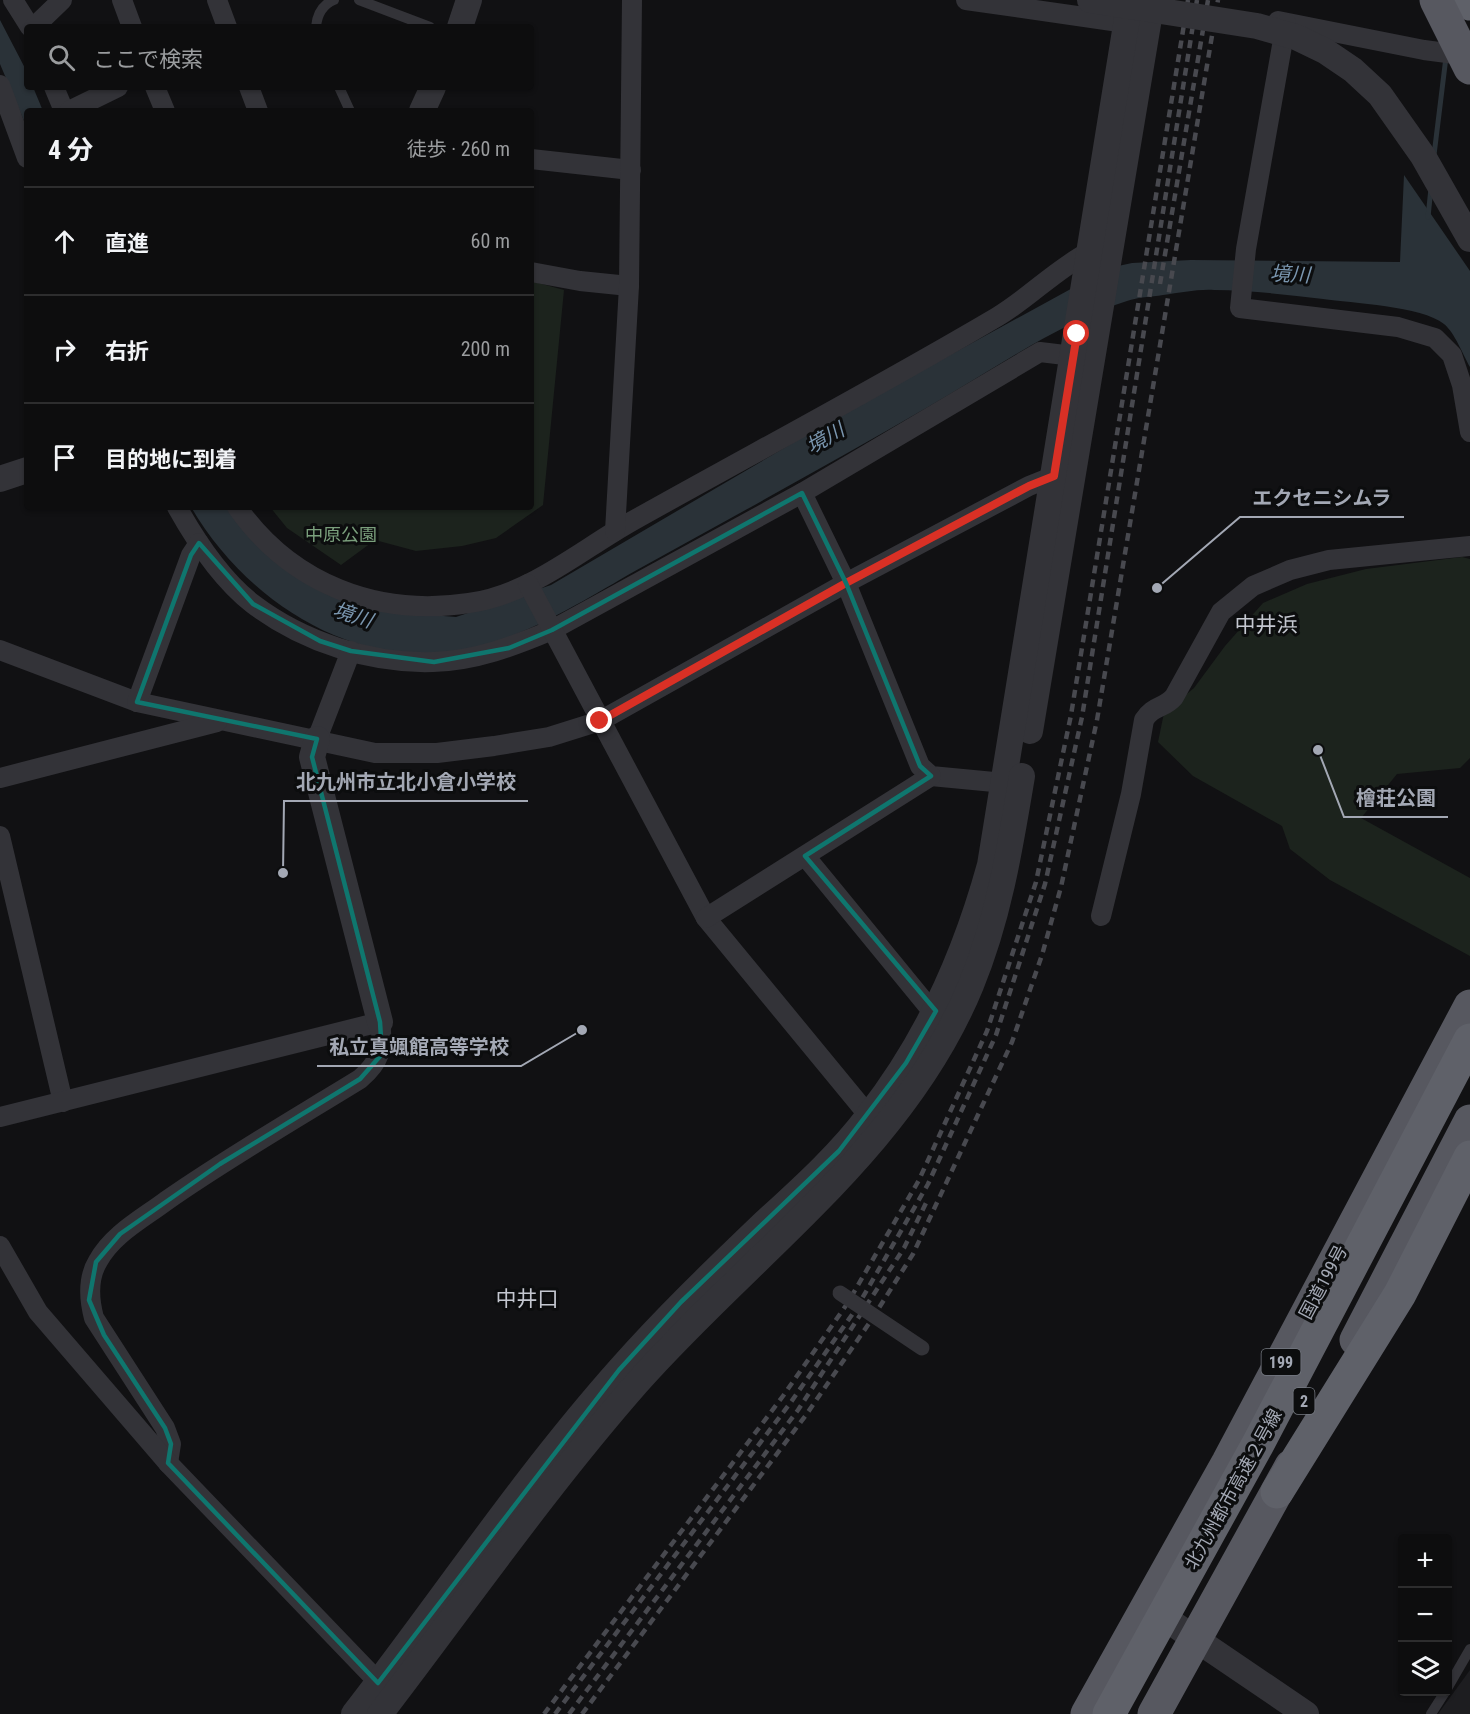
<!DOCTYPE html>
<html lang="ja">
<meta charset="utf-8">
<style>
:root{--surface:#0d0d0e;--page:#1b1b1c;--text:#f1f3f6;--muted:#9a9c9e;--line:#2d2d2e}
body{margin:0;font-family:"Roboto Condensed","Noto Sans JP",sans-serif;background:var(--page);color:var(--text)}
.controls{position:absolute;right:18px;bottom:18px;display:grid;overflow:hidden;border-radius:6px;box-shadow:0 2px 4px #0004}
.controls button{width:54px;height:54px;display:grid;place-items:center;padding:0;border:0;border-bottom:2px solid var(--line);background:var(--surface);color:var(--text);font:30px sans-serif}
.stop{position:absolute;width:18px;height:18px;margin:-14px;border:4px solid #d93025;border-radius:50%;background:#fff}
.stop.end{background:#d93025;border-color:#fff;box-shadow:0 2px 6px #0008}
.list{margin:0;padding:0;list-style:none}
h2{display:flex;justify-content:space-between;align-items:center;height:78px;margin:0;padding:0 24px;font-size:26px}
h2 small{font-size:20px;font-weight:400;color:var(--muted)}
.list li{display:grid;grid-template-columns:39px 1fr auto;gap:18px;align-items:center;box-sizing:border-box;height:108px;padding:0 24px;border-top:2px solid var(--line)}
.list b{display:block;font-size:22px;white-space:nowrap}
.list em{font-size:20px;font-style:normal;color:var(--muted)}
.icon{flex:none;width:33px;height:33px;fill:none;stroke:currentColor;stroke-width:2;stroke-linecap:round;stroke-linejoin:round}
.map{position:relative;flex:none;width:1470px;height:1714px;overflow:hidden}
.search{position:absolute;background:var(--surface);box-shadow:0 2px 4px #0004;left:24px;top:24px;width:510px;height:66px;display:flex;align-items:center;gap:15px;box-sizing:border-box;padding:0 21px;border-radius:6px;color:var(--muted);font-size:22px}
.panel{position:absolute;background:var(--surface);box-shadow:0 2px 4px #0004;left:24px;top:108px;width:510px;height:402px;border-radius:6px}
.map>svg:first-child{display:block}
.built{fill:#1d1d20}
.green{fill:#1c231d}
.water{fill:#2a3238}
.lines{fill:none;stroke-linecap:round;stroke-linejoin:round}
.stream{stroke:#2a3238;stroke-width:5}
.service{stroke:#333338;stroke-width:10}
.minor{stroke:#333338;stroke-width:20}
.tertiary{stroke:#333338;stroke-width:26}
.trunk{stroke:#575860;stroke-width:33}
.motorway{stroke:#5f6169;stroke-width:33}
.rail{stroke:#48494f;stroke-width:4.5;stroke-dasharray:8 6;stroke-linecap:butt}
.pedestrian-bridge{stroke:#333338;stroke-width:15}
.tertiary-bridge{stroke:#333338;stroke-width:26}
.trunk-bridge{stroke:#575860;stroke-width:33}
.motorway-bridge{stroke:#5f6169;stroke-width:33}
.route{stroke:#d93025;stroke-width:8}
.marked{fill:none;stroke:#0f766e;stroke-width:4.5;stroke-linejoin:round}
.labels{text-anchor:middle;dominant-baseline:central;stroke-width:6;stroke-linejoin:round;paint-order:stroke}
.shield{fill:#0c0d0e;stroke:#767a82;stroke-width:1.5}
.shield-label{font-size:16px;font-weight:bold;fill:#a3a8b4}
.park-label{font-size:18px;fill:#7a9f7c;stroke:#0c0d0e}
.street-label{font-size:18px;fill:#a3a8b4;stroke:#0c0d0e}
.water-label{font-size:20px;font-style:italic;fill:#7a96af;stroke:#0c0d0e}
.quarter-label{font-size:21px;fill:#c4c7d0;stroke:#0c0d0e}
.leader{fill:none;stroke:#a3a8b4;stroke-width:2}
.callout-dot{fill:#a3a8b4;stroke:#0c0d0e;stroke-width:2}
.callout-label{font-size:20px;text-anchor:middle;font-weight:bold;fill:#a3a8b4;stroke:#0c0d0e;stroke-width:6;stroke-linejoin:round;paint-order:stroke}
</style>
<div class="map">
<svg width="1470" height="1714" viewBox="0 0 1470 1714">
<rect width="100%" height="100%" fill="#111113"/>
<path class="built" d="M 1470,1670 L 1470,1714 L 1438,1714 Z"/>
<g class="green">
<path d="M 531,281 L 564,290 L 543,505 L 496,538 L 462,546 L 416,551 L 375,540 L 341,565 L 287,528 L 270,507 L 531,507 Z"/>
<path d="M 1462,557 L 1470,559 L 1470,758 L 1460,768 L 1397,774 L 1361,818 L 1470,878 L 1470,956 L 1330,880 L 1290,849 L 1282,826 L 1193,776 L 1158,742 L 1164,713 L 1194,688 L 1225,646 L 1263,603 L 1307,584 L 1366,569 Z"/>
</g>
<g class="water">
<path d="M 0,20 L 27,72 L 27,87 L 33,87 L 43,111 L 27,111 L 27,128 L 0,64 Z"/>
<path d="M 1404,175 L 1470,271 L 1470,367 C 1463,355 1455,333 1444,324 C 1422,306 1351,303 1323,299 C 1287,295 1250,290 1214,290 C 1197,289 1180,293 1163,295 C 1151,297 1138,297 1127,301 C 1058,323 991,371 928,407 C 831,463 733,517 635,571 C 581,602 512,646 449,653 C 342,664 243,596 191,507 L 229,507 L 274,557 L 419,614 L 456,617 L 551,585 L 837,417 L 1109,268 L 1132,263 L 1191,260 L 1400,262 Z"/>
</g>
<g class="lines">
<g class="stream">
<path d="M 1434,155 L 1446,57"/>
<path d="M 1428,217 L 1431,188"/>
</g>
<g class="service">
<path d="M 359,0 L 430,27"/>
<path d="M 316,27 C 317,15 322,5 334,0"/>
<path d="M 339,87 L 350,111"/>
<path d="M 1448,1687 L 1470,1649"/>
<path d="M 1431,1714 L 1445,1692"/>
</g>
<g class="minor">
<path d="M 13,0 L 30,27"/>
<path d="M 122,0 L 132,27"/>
<path d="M 217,0 L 227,27"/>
<path d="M 966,0 L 1126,23 L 1136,16"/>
<path d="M 1278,21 L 1424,50 L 1470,56"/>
<path d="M 1286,23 L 1246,249 L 1240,308 L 1398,327 L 1435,338 L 1452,355 L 1462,385 L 1470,432"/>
<path d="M 34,27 L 62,0"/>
<path d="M 0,85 L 27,158"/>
<path d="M 54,87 L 64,111"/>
<path d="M 155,87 L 165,111"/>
<path d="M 249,87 L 258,111"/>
<path d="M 69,111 L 118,87"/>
<path d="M 531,159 L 631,170"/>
<path d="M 531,272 L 580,281 L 629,286"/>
<path d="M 802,493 L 846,583 L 920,766 L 931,776 L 1015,784"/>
<path d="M 177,507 C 196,541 222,580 253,604 C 303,642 371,664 433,662 C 475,661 514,646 552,630 L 802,493 L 1040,352 L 1073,356"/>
<path d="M 237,507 C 291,584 377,617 469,603 C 528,595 577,553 627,524 C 750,455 875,389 997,317 C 1029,298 1056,269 1089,252"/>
<path d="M 615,531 L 629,286 L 632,0"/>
<path d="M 528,584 L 706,918 L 869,1116"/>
<path d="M 0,650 L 137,702 L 375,753 L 437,753 L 494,746 L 549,737 L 600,721 L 846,583 L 1029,486 L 1054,476"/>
<path d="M 137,702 L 191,555 L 199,543"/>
<path d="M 317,739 L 351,651"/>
<path d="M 0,778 L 217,722"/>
<path d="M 0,836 L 63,1102"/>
<path d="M 805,856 L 927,1005 L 936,1011"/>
<path d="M 1101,916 L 1131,794 L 1144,720 C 1153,705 1164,709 1174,697 L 1221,612 L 1253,586 L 1290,570 L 1329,560 L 1470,546"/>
<path d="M 706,918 L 931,776"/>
<path d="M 0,1117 L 380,1022 C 384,1048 380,1062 360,1079 C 295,1119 229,1157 166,1201 C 142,1219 113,1234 98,1261 C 87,1279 89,1299 94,1318 L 165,1428 L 171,1444 L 168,1463"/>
<path d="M 0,1246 L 38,1312 L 168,1463 L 387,1691"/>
</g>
<g class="tertiary">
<path d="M 460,27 L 469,0"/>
<path d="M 422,111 L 433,87"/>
<path d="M 0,479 L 27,470"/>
<path d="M 1030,731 L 1152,0"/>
<path d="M 317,739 L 312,757 L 380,1022"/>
<path d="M 1147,1606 L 1306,1714"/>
<path d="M 354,1714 C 443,1599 524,1477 621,1368 C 666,1317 715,1270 764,1223 C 801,1189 839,1155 869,1115 C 928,1040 965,956 990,865 L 1130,0"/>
<path d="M 380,1714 C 465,1603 545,1488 637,1383 C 751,1254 904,1149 971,985 C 999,917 1010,848 1022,776"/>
</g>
<g class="trunk">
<path d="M 1356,1340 L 1470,1121"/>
<path d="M 1087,1714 L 1228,1462 L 1470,1006"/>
<path d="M 1154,1714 L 1291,1466"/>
</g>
<g class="motorway">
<path d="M 1468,0 L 1470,4"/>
<path d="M 1277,1492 L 1400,1294 L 1470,1157"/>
</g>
<g class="rail">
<path d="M 1160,284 L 1208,0"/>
<path d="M 544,1714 L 783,1396 L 847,1304 L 919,1180 L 987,1031 L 1036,882 L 1071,715 L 1188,0"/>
<path d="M 555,1714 L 791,1402 L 856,1309 L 928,1184 L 996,1035 L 1045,884 L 1082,717 L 1197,0"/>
<path d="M 569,1714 L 798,1410 L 904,1248 L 926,1203"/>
<path d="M 582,1714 L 806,1415 L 870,1322 L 913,1254 L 1012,1042 L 1042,955 L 1061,887 L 1097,720 L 1218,0"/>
</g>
<path class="pedestrian-bridge" d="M 840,1293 L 922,1348"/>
<path class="tertiary-bridge" d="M 1090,0 L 1257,26 L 1296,37 L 1325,51 L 1353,70 L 1380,95 L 1423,156 L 1470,239"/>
<path class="trunk-bridge" d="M 1436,0 L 1470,68"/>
<path class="motorway-bridge" d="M 1109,1714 L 1258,1444 L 1470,1040"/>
</g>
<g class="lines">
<path class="route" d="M 600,721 L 846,583 L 1029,486 L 1054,476 L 1077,334"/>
</g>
<path class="marked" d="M 802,493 L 846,583 L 920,766 L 931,776 L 805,856 L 936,1011 L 906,1063 L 839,1151 L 681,1302 L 619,1370 L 378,1683 L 168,1463 L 171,1444 L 165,1428 L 104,1335 L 89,1300 L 96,1262 L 120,1234 L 220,1164 L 360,1079 L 382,1054 L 380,1022 L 312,757 L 317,739 L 137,702 L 191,555 L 199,543 L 253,604 L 320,641 L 351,651 L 434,662 L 509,648 L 552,630 Z"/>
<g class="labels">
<g class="shield">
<rect x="1261.5" y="1349" width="39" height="26" rx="4.5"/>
<rect x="1293.5" y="1388" width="21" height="26" rx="4.5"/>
</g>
<g class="shield-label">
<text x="1281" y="1362">199</text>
<text x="1304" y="1401">2</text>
</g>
<g class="park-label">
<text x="341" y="534">中原公園</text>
</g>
<g class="street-label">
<text transform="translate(1323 1282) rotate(-62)">国道199号</text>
<text transform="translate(1233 1489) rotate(-61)">北九州都市高速２号線</text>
</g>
<g class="water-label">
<text transform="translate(1290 274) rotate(3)">境川</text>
<text transform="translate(825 438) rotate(-30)">境川</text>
<text transform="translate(353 615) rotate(18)">境川</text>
</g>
<g class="quarter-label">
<text x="1266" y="625">中井浜</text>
<text x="527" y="1299">中井口</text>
</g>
</g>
<path class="leader" d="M1157 588L1240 517H1404M283 873L284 801H528M1318 750L1344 817H1448M582 1030L521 1066H317"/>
<g class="callout-dot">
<circle cx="1157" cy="588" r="6"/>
<circle cx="283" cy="873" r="6"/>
<circle cx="1318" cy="750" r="6"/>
<circle cx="582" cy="1030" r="6"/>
</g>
<g class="callout-label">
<text x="1322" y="505">エクセニシムラ</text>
<text x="406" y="789">北九州市立北小倉小学校</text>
<text x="1396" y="805">檜荘公園</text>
<text x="419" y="1054">私立真颯館高等学校</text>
</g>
</svg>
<div class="controls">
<button>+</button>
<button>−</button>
<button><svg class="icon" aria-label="layers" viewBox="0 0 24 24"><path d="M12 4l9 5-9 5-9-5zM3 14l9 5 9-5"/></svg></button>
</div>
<div class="stop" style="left:1077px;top:334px"></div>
<div class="stop end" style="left:600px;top:721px"></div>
<div class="search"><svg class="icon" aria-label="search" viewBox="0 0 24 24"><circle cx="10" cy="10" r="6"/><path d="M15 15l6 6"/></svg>ここで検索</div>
<section class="panel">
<h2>4 分<small>徒歩 · 260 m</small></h2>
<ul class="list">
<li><svg class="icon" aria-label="ahead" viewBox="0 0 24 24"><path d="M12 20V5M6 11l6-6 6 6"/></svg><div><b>直進</b></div><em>60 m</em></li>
<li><svg class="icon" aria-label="right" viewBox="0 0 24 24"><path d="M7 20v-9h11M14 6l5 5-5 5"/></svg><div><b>右折</b></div><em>200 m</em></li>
<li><svg class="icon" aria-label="arrive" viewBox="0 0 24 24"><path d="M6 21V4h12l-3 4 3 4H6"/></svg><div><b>目的地に到着</b></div></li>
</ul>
</section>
</div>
